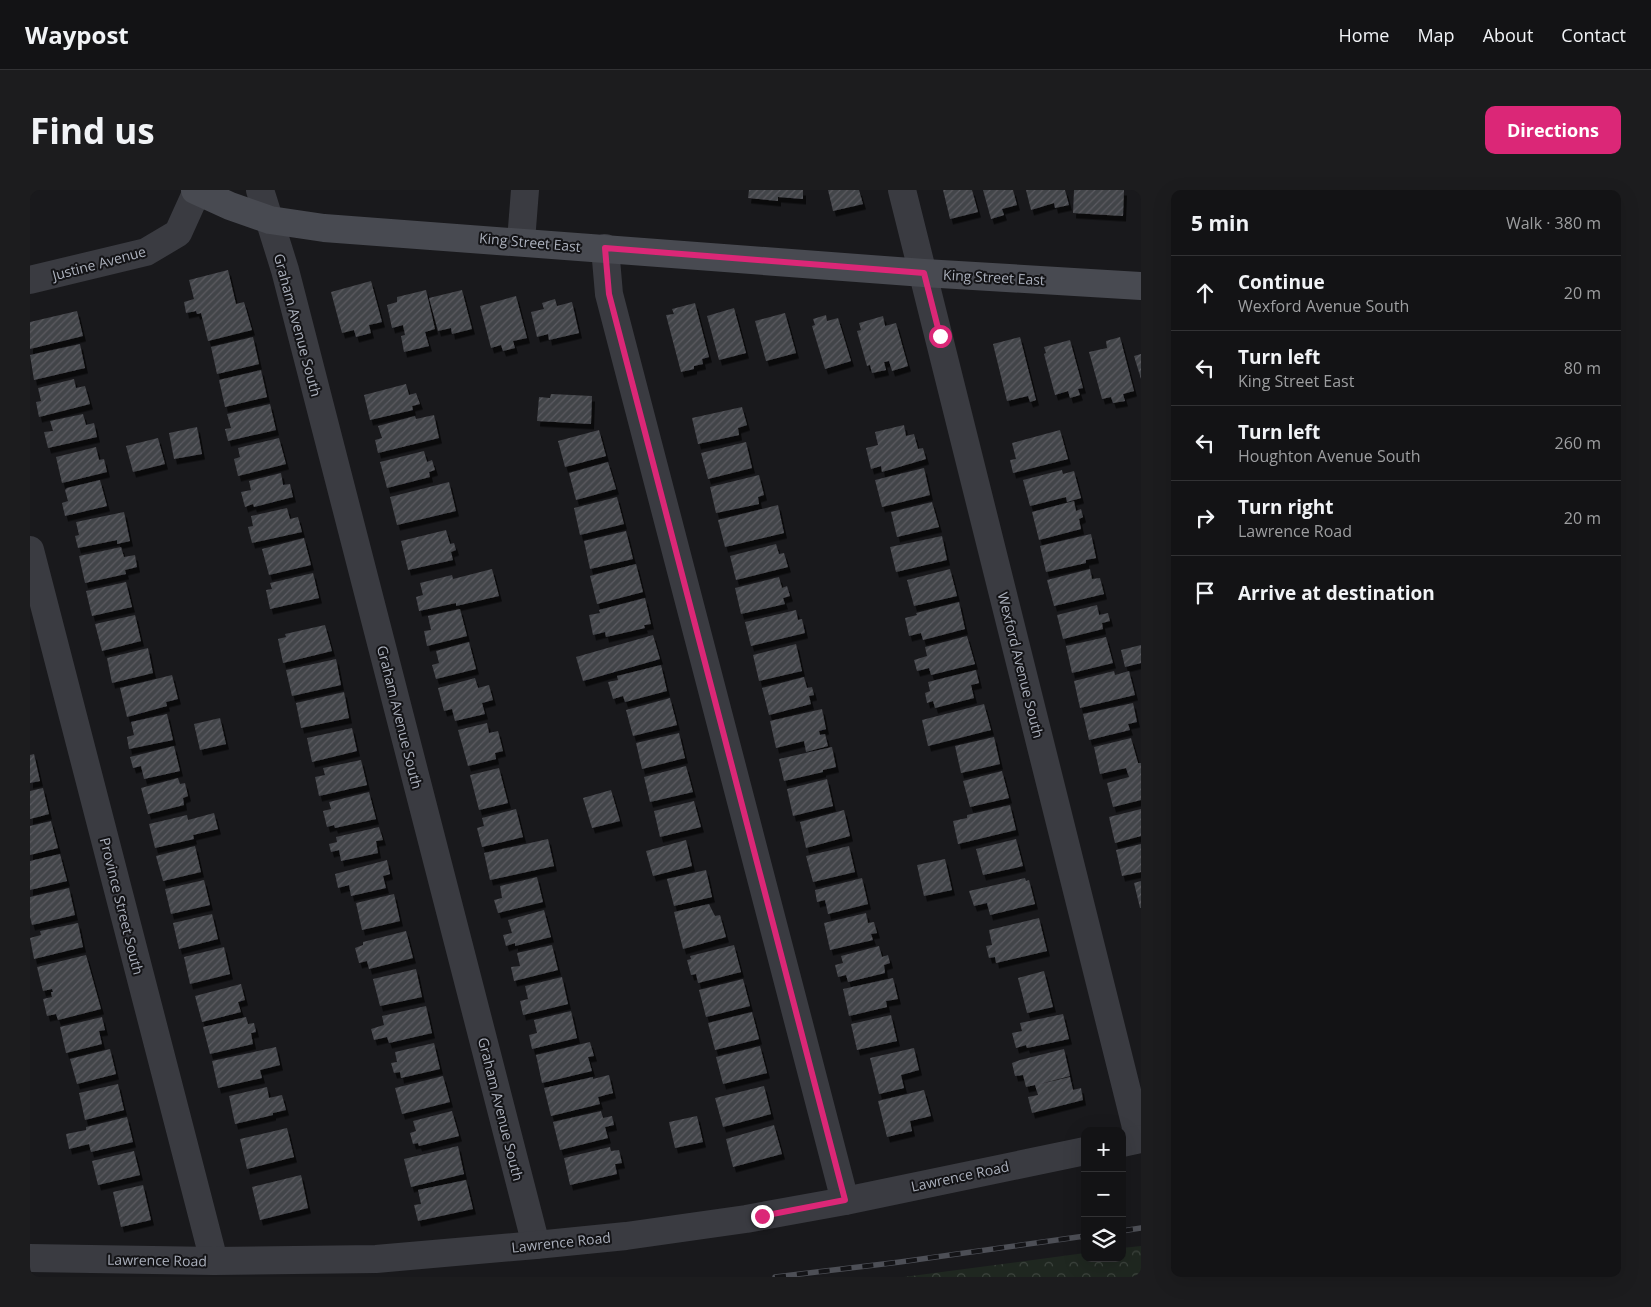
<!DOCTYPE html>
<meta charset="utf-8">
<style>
:root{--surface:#131315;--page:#1c1c1e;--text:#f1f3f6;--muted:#9d9ea0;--line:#323234;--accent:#db2777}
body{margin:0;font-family:"Open Sans",sans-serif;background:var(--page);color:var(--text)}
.controls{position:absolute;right:15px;bottom:15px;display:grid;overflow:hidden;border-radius:10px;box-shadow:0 5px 20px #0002}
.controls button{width:45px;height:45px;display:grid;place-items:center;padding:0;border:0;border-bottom:1px solid var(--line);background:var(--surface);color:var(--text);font:25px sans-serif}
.stop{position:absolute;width:15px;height:15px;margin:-11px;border:4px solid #db2777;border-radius:50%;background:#fff}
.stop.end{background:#db2777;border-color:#fff;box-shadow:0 1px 5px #0008}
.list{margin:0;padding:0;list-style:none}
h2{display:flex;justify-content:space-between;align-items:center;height:65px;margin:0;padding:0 20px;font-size:21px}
h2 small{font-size:16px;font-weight:400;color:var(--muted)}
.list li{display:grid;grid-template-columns:32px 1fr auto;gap:15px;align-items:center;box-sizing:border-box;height:75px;padding:0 20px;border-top:1px solid var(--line)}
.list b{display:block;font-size:19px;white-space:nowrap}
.list p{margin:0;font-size:16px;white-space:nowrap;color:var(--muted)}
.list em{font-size:16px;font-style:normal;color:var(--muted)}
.icon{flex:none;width:28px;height:28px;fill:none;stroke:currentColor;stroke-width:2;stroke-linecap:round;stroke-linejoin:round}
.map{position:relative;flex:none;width:1111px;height:1087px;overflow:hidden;border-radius:10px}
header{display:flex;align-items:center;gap:30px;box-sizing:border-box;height:70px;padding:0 25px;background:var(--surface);border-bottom:1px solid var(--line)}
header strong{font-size:24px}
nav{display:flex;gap:28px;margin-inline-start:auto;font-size:18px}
.intro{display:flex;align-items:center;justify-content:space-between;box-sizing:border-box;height:120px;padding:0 30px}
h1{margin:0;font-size:35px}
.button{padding:12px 22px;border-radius:10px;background:var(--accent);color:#fff;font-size:18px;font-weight:700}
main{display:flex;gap:30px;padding:0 30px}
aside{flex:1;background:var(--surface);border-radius:10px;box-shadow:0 5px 20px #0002}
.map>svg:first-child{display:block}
.forest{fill:url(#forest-crowns)}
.building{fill:url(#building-hatch);filter:url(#shadow)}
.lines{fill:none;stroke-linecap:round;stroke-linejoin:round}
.minor{stroke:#3a3b41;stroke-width:28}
.tertiary{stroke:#3a3b41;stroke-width:28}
.secondary{stroke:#484a51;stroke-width:28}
.rail-casing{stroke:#4d4f56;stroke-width:5.5}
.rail{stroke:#141417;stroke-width:4;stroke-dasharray:11;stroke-linecap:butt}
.route{stroke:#db2777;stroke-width:6}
.labels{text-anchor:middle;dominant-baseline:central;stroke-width:4;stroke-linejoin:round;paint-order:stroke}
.street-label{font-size:14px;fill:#abb0bc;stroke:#141417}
</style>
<header>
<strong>Waypost</strong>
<nav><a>Home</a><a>Map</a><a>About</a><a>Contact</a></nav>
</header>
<div class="intro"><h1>Find us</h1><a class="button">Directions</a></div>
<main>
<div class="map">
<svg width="1111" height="1087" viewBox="0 0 1111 1087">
<defs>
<pattern id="forest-crowns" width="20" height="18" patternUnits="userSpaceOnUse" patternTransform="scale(1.25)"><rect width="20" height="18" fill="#1f2720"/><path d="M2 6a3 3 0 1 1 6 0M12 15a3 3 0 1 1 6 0" fill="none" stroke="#3d443e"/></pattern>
<pattern id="building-hatch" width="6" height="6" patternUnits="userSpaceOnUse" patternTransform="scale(1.25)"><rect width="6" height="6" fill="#434449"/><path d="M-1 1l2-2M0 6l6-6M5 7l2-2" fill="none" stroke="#5b5c61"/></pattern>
<filter id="shadow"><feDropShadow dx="3" dy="5.5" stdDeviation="0" flood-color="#0009"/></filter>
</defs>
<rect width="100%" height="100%" fill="#19191c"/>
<path class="forest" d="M 1111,1056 L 1111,1087 L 874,1087 L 1055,1063 L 1055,1068 L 1092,1068 L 1092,1058 Z"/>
<g class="building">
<path d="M 719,0 L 773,0 L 773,9 L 748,7 L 748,11 L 718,8 Z"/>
<path d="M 798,0 L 829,0 L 833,14 L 803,21 Z"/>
<path d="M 913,0 L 942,0 L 948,22 L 920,29 Z"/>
<path d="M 953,0 L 983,0 L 987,15 L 972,19 L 974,25 L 961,29 Z"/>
<path d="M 996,0 L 1035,0 L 1039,15 L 1025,18 L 1024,13 L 1001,20 Z"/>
<path d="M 1044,0 L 1094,0 L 1093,26 L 1043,23 Z"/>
<path d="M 198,80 L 206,114 L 214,112 L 222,140 L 178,151 L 171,123 L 167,124 L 166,121 L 156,123 L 154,112 L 164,109 L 159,90 Z"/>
<path d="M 341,91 L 352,132 L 339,135 L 341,143 L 326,147 L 324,140 L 312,143 L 301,102 Z"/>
<path d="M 396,100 L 405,139 L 395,142 L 399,156 L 374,162 L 371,146 L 375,145 L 373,135 L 362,138 L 357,115 L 367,112 L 367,107 Z"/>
<path d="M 432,100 L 442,139 L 422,144 L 421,138 L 408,141 L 399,108 Z"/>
<path d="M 486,106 L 497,148 L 483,151 L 485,158 L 473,161 L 471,155 L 461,158 L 450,116 Z"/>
<path d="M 525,109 L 527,116 L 542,112 L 549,143 L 519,150 L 518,144 L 507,147 L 501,122 L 514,119 L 512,113 Z"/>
<path d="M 665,113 L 679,167 L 672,169 L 673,174 L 664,176 L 664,179 L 651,182 L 636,125 L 644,124 L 642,119 Z"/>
<path d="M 704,118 L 716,163 L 689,170 L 677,126 Z"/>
<path d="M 47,121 L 53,146 L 0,159 L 0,132 Z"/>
<path d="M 755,123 L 766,163 L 736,171 L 725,131 Z"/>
<path d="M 796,125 L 797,131 L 808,128 L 821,171 L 795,179 L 782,136 L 785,135 L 783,129 Z"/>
<path d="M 853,126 L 855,136 L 866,133 L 878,176 L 862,181 L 859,171 L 854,172 L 856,180 L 842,183 L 840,175 L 837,176 L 827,141 L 831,140 L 829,133 Z"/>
<path d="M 223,147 L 229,174 L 187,184 L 181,157 Z"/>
<path d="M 990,147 L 1006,210 L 1000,212 L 998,206 L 977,211 L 963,154 Z"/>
<path d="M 1090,147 L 1104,201 L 1093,204 L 1095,211 L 1083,213 L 1081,207 L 1072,209 L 1059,162 L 1077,158 L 1076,151 Z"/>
<path d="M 1040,150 L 1053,198 L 1048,199 L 1050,205 L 1040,208 L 1038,201 L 1025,205 L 1014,164 L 1016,163 L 1014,157 Z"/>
<path d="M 50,154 L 55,178 L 4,190 L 0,165 Z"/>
<path d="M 1111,164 L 1111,189 L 1104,166 Z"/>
<path d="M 231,180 L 237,207 L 195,217 L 189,190 Z"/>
<path d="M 44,189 L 46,198 L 55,196 L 60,214 L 9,227 L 6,212 L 11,211 L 8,198 Z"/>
<path d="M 376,194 L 379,205 L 386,203 L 390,214 L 382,216 L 383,220 L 340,230 L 334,205 Z"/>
<path d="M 521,204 L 562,206 L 561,234 L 507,231 L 509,207 L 520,208 Z"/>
<path d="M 240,214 L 246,240 L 198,251 L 195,239 L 201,238 L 197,224 Z"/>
<path d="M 712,217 L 717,235 L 708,238 L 709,245 L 668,254 L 662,228 Z"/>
<path d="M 53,224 L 56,235 L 64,233 L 67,247 L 18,258 L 14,242 L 23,241 L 20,231 Z"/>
<path d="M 404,225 L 409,248 L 348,263 L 345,250 L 352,248 L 348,236 L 385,226 L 386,229 Z"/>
<path d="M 874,235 L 876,246 L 884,244 L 888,259 L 893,258 L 896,269 L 852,282 L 851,276 L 841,279 L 836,258 L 848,255 L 845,242 Z"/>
<path d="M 167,237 L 172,264 L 144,269 L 139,243 Z"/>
<path d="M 569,240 L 576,266 L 535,277 L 528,251 Z"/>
<path d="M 1030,240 L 1038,269 L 983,283 L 980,270 L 986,269 L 982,253 Z"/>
<path d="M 128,248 L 135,274 L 103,282 L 96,256 Z"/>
<path d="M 249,248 L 256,274 L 208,286 L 204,269 L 210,267 L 208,258 Z"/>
<path d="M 716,252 L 722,278 L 678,289 L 671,263 Z"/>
<path d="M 66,257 L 69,270 L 74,269 L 77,282 L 32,293 L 26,267 Z"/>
<path d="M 394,261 L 397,272 L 402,270 L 405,280 L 399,282 L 400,287 L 357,298 L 350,272 Z"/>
<path d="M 578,272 L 586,299 L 546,310 L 539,283 Z"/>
<path d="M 894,278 L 900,305 L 852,317 L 845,290 Z"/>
<path d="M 1032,280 L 1033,284 L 1044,281 L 1051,308 L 1037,312 L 1036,307 L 1000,316 L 993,290 Z"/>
<path d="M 251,283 L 253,295 L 260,294 L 263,307 L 224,317 L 223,314 L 215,317 L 211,302 L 221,300 L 219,291 Z"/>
<path d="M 729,285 L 734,305 L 728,307 L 729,314 L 686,323 L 680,297 Z"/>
<path d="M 70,290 L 77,316 L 35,326 L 32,313 L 38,311 L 35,300 L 37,298 Z"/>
<path d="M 419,292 L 426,321 L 367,335 L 360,307 Z"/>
<path d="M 587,307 L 594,334 L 550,345 L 544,318 Z"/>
<path d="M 1044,311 L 1046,321 L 1051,319 L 1053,327 L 1049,329 L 1051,339 L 1009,350 L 1002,322 Z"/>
<path d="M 902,312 L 909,337 L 867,347 L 861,322 Z"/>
<path d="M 748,315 L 754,343 L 695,357 L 688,330 Z"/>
<path d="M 257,318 L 260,329 L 268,327 L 272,342 L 222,353 L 218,337 L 223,336 L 221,326 Z"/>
<path d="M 94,322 L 100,351 L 87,354 L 87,350 L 48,358 L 45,346 L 49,345 L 46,332 Z"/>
<path d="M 416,340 L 420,354 L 424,353 L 426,360 L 421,362 L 423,370 L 378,380 L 371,351 Z"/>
<path d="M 596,341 L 603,369 L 560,379 L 554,351 Z"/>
<path d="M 1061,344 L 1066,368 L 1056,370 L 1056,373 L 1016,382 L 1010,356 Z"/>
<path d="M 912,346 L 917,370 L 866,382 L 860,357 Z"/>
<path d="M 274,348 L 281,375 L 239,385 L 232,359 Z"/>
<path d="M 746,354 L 749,364 L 754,363 L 758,377 L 706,390 L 700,366 Z"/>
<path d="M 91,357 L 94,367 L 105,365 L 107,377 L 95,380 L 96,384 L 55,393 L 49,366 Z"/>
<path d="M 606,374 L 613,402 L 567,414 L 560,386 Z"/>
<path d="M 462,379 L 469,406 L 426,416 L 426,413 L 389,421 L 386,407 L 393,405 L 390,393 L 422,385 L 423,389 Z"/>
<path d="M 920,379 L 927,406 L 884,416 L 877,390 Z"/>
<path d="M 1060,379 L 1062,389 L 1070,388 L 1074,404 L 1024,416 L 1017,390 Z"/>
<path d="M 283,383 L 289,408 L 240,419 L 236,400 L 242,399 L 240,393 Z"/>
<path d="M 749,387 L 752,398 L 757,396 L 760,406 L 753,408 L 755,414 L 711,424 L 705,398 Z"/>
<path d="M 96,392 L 102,417 L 62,426 L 56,401 Z"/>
<path d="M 615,408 L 621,434 L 614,435 L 615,438 L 576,447 L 575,442 L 563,445 L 559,425 L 570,423 L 569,420 Z"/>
<path d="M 929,412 L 935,439 L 893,450 L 891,443 L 879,446 L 875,428 L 887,425 L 886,423 Z"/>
<path d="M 1067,415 L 1069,425 L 1078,423 L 1080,431 L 1072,433 L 1073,439 L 1033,449 L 1027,425 Z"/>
<path d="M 430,419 L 437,446 L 397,456 L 394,441 L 401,440 L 398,426 Z"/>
<path d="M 766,420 L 768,430 L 772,429 L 775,443 L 721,456 L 715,432 Z"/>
<path d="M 105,425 L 111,451 L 72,461 L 65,434 Z"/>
<path d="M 295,435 L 302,461 L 253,473 L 248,449 L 256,447 L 255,444 Z"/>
<path d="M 623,445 L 630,469 L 553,491 L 546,467 Z"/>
<path d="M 937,446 L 945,474 L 901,485 L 899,478 L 887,481 L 884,470 L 897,466 L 895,457 Z"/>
<path d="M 1076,447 L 1083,473 L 1042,483 L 1036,456 Z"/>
<path d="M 439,452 L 446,479 L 406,489 L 402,475 L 409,473 L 406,461 Z"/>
<path d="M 766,454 L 772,481 L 729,491 L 723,465 Z"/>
<path d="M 1111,455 L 1111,473 L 1095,477 L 1091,460 Z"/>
<path d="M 118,458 L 123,483 L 82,493 L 77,468 Z"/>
<path d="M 306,469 L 311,495 L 262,506 L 256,480 Z"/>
<path d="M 631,475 L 637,501 L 595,512 L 593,506 L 583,509 L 578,492 L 588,490 L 587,486 Z"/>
<path d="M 946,480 L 949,493 L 941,495 L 944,508 L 905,518 L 903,511 L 897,513 L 895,503 L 900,501 L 898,492 Z"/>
<path d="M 1084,481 L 1085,485 L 1099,481 L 1105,505 L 1050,518 L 1044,491 Z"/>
<path d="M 142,485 L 148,509 L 136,512 L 137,516 L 97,527 L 90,498 Z"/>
<path d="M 774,487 L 777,498 L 782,497 L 784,505 L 779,506 L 781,514 L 739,525 L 732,498 Z"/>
<path d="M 445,488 L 448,498 L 459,495 L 463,510 L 452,513 L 455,524 L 425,531 L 422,519 L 414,521 L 408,498 Z"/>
<path d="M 314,502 L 319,528 L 271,538 L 266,513 Z"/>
<path d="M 640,508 L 647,535 L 603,546 L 596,520 Z"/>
<path d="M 1103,513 L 1107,532 L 1098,534 L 1100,540 L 1059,550 L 1053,524 Z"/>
<path d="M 954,514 L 961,540 L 898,556 L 892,530 Z"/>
<path d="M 792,519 L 796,539 L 789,541 L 790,545 L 795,544 L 798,556 L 776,562 L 774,551 L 746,558 L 740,531 Z"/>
<path d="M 137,524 L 143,550 L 99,559 L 97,547 L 104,545 L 101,532 Z"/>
<path d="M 190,528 L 196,554 L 170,560 L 164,534 Z"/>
<path d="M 457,533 L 459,543 L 468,541 L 473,561 L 465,563 L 466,569 L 438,576 L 428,540 Z"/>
<path d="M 322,538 L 327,561 L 282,572 L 277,548 Z"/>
<path d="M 649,543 L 655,568 L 612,579 L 606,553 Z"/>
<path d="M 964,547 L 970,574 L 931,583 L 925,556 Z"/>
<path d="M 1101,548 L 1108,573 L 1111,573 L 1111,610 L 1083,617 L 1077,593 L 1099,587 L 1096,578 L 1070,584 L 1064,557 Z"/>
<path d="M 144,556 L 150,581 L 114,589 L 111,576 L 103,578 L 100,567 Z"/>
<path d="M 802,557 L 806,577 L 793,580 L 793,582 L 754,591 L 749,569 Z"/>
<path d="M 4,564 L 10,591 L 0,593 L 0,565 Z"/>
<path d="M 331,570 L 337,595 L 289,606 L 285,587 L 295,585 L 293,578 Z"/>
<path d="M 656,576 L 663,602 L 620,612 L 614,587 Z"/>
<path d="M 469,578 L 478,613 L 449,620 L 440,585 Z"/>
<path d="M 972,581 L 979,608 L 940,617 L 933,591 Z"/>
<path d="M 148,588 L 150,594 L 155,593 L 158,606 L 153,608 L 154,615 L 118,624 L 111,598 Z"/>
<path d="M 797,589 L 803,616 L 763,626 L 757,599 Z"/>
<path d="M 13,598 L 19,624 L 0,629 L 0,601 Z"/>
<path d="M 581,600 L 590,631 L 562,638 L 553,608 Z"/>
<path d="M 339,602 L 346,629 L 305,638 L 304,635 L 297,637 L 293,621 L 301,619 L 299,612 Z"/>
<path d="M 664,611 L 671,637 L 630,647 L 624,621 Z"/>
<path d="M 980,615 L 986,640 L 928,654 L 923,631 L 937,628 L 937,625 Z"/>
<path d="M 486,619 L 493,647 L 452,657 L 447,638 L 454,636 L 452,628 Z"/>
<path d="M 1111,619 L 1111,646 L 1085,653 L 1079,627 Z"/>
<path d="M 814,620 L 820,646 L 776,658 L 770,632 Z"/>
<path d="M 184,623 L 188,639 L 163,645 L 164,649 L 125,658 L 119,634 L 157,625 L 158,630 Z"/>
<path d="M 21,631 L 28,658 L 0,665 L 0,636 Z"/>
<path d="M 349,637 L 353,650 L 346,651 L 348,663 L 311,671 L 309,660 L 301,662 L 299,654 L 307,652 L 306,647 Z"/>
<path d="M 518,649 L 524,676 L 460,690 L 454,663 Z"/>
<path d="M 986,649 L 993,676 L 953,685 L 946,659 Z"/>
<path d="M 656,650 L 662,676 L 623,686 L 616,661 Z"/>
<path d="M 1111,654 L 1111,682 L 1092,686 L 1086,660 Z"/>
<path d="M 165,656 L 171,682 L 133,691 L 126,666 Z"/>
<path d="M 819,656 L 825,682 L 783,692 L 776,666 Z"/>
<path d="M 30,664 L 37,691 L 0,700 L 0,671 Z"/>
<path d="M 915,669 L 922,700 L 894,706 L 887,675 Z"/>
<path d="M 357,670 L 360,684 L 353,686 L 356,698 L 321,706 L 319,695 L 308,698 L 305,684 Z"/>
<path d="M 676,680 L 682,707 L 644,716 L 637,689 Z"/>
<path d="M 507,687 L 513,712 L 468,723 L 464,710 L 472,708 L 470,696 Z"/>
<path d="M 832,688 L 838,714 L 798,724 L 795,710 L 787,712 L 785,700 Z"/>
<path d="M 995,688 L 996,691 L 999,690 L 1005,714 L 960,725 L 957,713 L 944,716 L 939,701 Z"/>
<path d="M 174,690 L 180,715 L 141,724 L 135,699 Z"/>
<path d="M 1111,691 L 1111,718 L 1110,718 L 1104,693 Z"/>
<path d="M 39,698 L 45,725 L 2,735 L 0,727 L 0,707 Z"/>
<path d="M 364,704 L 370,731 L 332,740 L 326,713 Z"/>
<path d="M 679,714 L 685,726 L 690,725 L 696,747 L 653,759 L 644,722 Z"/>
<path d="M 514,720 L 521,747 L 485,756 L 485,753 L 476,756 L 473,745 L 482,743 L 478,730 Z"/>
<path d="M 836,723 L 838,733 L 844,732 L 847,743 L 841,744 L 843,750 L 800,760 L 794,733 Z"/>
<path d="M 182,724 L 188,749 L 149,759 L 143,733 Z"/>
<path d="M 1009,728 L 1017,761 L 966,773 L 965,767 L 959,768 L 956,756 L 962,755 L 959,740 Z"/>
<path d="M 48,733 L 53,757 L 4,769 L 0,748 L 11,745 L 10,741 Z"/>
<path d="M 376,741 L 383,768 L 339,779 L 337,771 L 329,773 L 325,758 L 333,755 L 333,752 Z"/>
<path d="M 522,755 L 528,780 L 484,791 L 481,777 L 490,776 L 487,763 Z"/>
<path d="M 704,755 L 711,782 L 668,793 L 666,784 L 661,785 L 657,770 L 661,769 L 660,766 Z"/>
<path d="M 849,756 L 852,767 L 858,765 L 860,773 L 854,775 L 855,783 L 818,792 L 816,785 L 808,787 L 805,775 L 813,773 L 811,766 Z"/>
<path d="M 194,757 L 200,784 L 160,794 L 154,767 Z"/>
<path d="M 56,765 L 71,819 L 28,830 L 26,824 L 17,826 L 13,809 L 22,807 L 21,802 L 23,802 L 22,799 L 13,801 L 7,777 Z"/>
<path d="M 386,779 L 392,807 L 350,816 L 343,789 Z"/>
<path d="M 1014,781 L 1023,817 L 997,823 L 988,788 Z"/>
<path d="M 532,787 L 538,814 L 493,825 L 490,811 L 498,809 L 495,796 Z"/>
<path d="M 863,788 L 868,809 L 856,811 L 857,817 L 819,826 L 813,799 Z"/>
<path d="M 713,789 L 720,816 L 676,827 L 669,800 Z"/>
<path d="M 211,794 L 215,810 L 208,812 L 211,822 L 172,832 L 165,806 Z"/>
<path d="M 396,816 L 402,843 L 359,853 L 357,847 L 344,850 L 341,839 L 354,835 L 352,826 Z"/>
<path d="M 541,821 L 547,848 L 502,859 L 499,845 L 507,843 L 504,830 Z"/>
<path d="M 722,822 L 729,849 L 685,860 L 678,833 Z"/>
<path d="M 1033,824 L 1039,849 L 997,858 L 996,855 L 986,858 L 982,843 L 992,841 L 990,833 Z"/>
<path d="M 861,825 L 867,851 L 827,860 L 821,834 Z"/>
<path d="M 72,827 L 75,840 L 69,841 L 72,854 L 36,863 L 30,837 Z"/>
<path d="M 216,827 L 218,834 L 224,833 L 226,842 L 221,843 L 223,854 L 180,864 L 173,837 Z"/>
<path d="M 560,852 L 564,866 L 558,867 L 562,881 L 512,893 L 506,865 Z"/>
<path d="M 404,853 L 410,879 L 371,888 L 370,882 L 364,883 L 361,873 L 367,872 L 365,862 Z"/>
<path d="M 730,856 L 737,883 L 693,894 L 686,867 Z"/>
<path d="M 246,857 L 250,875 L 230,880 L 232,888 L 188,898 L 182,871 Z"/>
<path d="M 884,858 L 889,880 L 871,885 L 874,898 L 849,904 L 840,868 Z"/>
<path d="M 80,859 L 86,884 L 47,894 L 40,869 Z"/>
<path d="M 1034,859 L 1040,886 L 1010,894 L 1040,887 L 1043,900 L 1051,898 L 1053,910 L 1002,923 L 998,907 L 1008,905 L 1005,895 L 996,897 L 993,885 L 985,886 L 982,873 L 990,870 Z"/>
<path d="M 579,885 L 583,903 L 568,907 L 570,914 L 521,926 L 514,898 L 563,887 L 563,889 Z"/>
<path d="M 413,886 L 420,912 L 372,924 L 365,898 Z"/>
<path d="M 88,894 L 94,920 L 55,930 L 49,903 Z"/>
<path d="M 734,896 L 741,924 L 693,937 L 685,908 Z"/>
<path d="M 237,897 L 239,908 L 252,905 L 256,920 L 243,923 L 243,925 L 205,934 L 199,906 Z"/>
<path d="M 894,900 L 901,926 L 880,931 L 882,941 L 857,947 L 848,911 Z"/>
<path d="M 422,921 L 429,946 L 389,956 L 388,953 L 383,954 L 380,943 L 386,941 L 383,931 Z"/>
<path d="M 571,921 L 573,928 L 582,926 L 584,935 L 575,937 L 578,948 L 530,960 L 523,932 Z"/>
<path d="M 667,926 L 673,952 L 645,958 L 639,932 Z"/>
<path d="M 97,927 L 103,952 L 61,962 L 59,954 L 39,959 L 36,944 L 56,940 L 56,937 Z"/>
<path d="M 744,935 L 752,964 L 703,977 L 696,949 Z"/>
<path d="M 257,938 L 264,967 L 217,979 L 210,949 Z"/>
<path d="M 428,956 L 434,984 L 381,997 L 374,969 Z"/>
<path d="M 580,957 L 581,961 L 589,960 L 592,973 L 585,974 L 587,984 L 540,995 L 534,968 Z"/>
<path d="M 104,961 L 110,985 L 68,995 L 62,971 Z"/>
<path d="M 271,985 L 278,1018 L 230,1030 L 222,997 Z"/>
<path d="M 436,990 L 443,1019 L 388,1031 L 384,1015 L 391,1014 L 388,1000 Z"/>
<path d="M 113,995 L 121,1030 L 91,1037 L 83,1002 Z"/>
</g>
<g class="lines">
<g class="minor">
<path d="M 230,0 L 255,80 L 506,1055"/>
<path d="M 872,0 L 1109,949"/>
<path d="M 491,51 L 495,0"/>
<path d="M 575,58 L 579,104 L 815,1011"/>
<path d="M 0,90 L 116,62 L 148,43 L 167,1"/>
<path d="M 0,360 L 184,1071"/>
</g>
<g class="tertiary">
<path d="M 1092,953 L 1111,949"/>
<path d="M 0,1068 L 184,1071 L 346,1069 L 506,1055 L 596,1046 L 716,1029 L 815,1011 L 1055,961"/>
</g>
<path class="secondary" d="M 165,0 L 200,16 L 240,30 L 294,38 L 894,83 L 1111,96"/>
<g class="rail-casing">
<g id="rail">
<path d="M 1092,1041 L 1111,1038"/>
<path d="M 745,1087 L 870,1072 L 1055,1046"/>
</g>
</g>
<use href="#rail" class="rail"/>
</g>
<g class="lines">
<path class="route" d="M 732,1026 L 815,1010 L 579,104 L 575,58 L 894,83 L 910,146"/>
</g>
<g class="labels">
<g class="street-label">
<text transform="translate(500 52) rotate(5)">King Street East</text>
<text transform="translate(69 73) rotate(-15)">Justine Avenue</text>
<text transform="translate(964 87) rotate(3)">King Street East</text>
<text transform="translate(268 135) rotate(75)">Graham Avenue South</text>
<text transform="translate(991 475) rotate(76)">Wexford Avenue South</text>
<text transform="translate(370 527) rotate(76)">Graham Avenue South</text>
<text transform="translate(92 716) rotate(76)">Province Street South</text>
<text transform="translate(471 919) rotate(76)">Graham Avenue South</text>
<text transform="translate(930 986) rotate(-12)">Lawrence Road</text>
<text transform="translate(531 1052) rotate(-6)">Lawrence Road</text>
<text transform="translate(127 1070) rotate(1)">Lawrence Road</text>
</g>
</g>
</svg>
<div class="controls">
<button>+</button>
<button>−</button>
<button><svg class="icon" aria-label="layers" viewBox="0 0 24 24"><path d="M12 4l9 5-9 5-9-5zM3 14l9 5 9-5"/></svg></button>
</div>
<div class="stop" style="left:910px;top:146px"></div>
<div class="stop end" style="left:732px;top:1026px"></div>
</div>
<aside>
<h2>5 min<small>Walk · 380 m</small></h2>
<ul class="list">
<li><svg class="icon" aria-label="ahead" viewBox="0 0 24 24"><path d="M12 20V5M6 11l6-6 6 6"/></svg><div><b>Continue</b><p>Wexford Avenue South</p></div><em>20 m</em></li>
<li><svg class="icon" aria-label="left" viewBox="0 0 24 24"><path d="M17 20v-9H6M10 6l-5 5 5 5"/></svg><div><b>Turn left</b><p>King Street East</p></div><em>80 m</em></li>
<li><svg class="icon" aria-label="left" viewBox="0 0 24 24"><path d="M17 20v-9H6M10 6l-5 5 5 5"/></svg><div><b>Turn left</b><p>Houghton Avenue South</p></div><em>260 m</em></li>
<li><svg class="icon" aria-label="right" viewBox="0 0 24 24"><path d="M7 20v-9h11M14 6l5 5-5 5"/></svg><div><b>Turn right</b><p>Lawrence Road</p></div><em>20 m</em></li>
<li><svg class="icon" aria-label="arrive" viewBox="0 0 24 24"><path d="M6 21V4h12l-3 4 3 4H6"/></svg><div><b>Arrive at destination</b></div></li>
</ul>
</aside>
</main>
